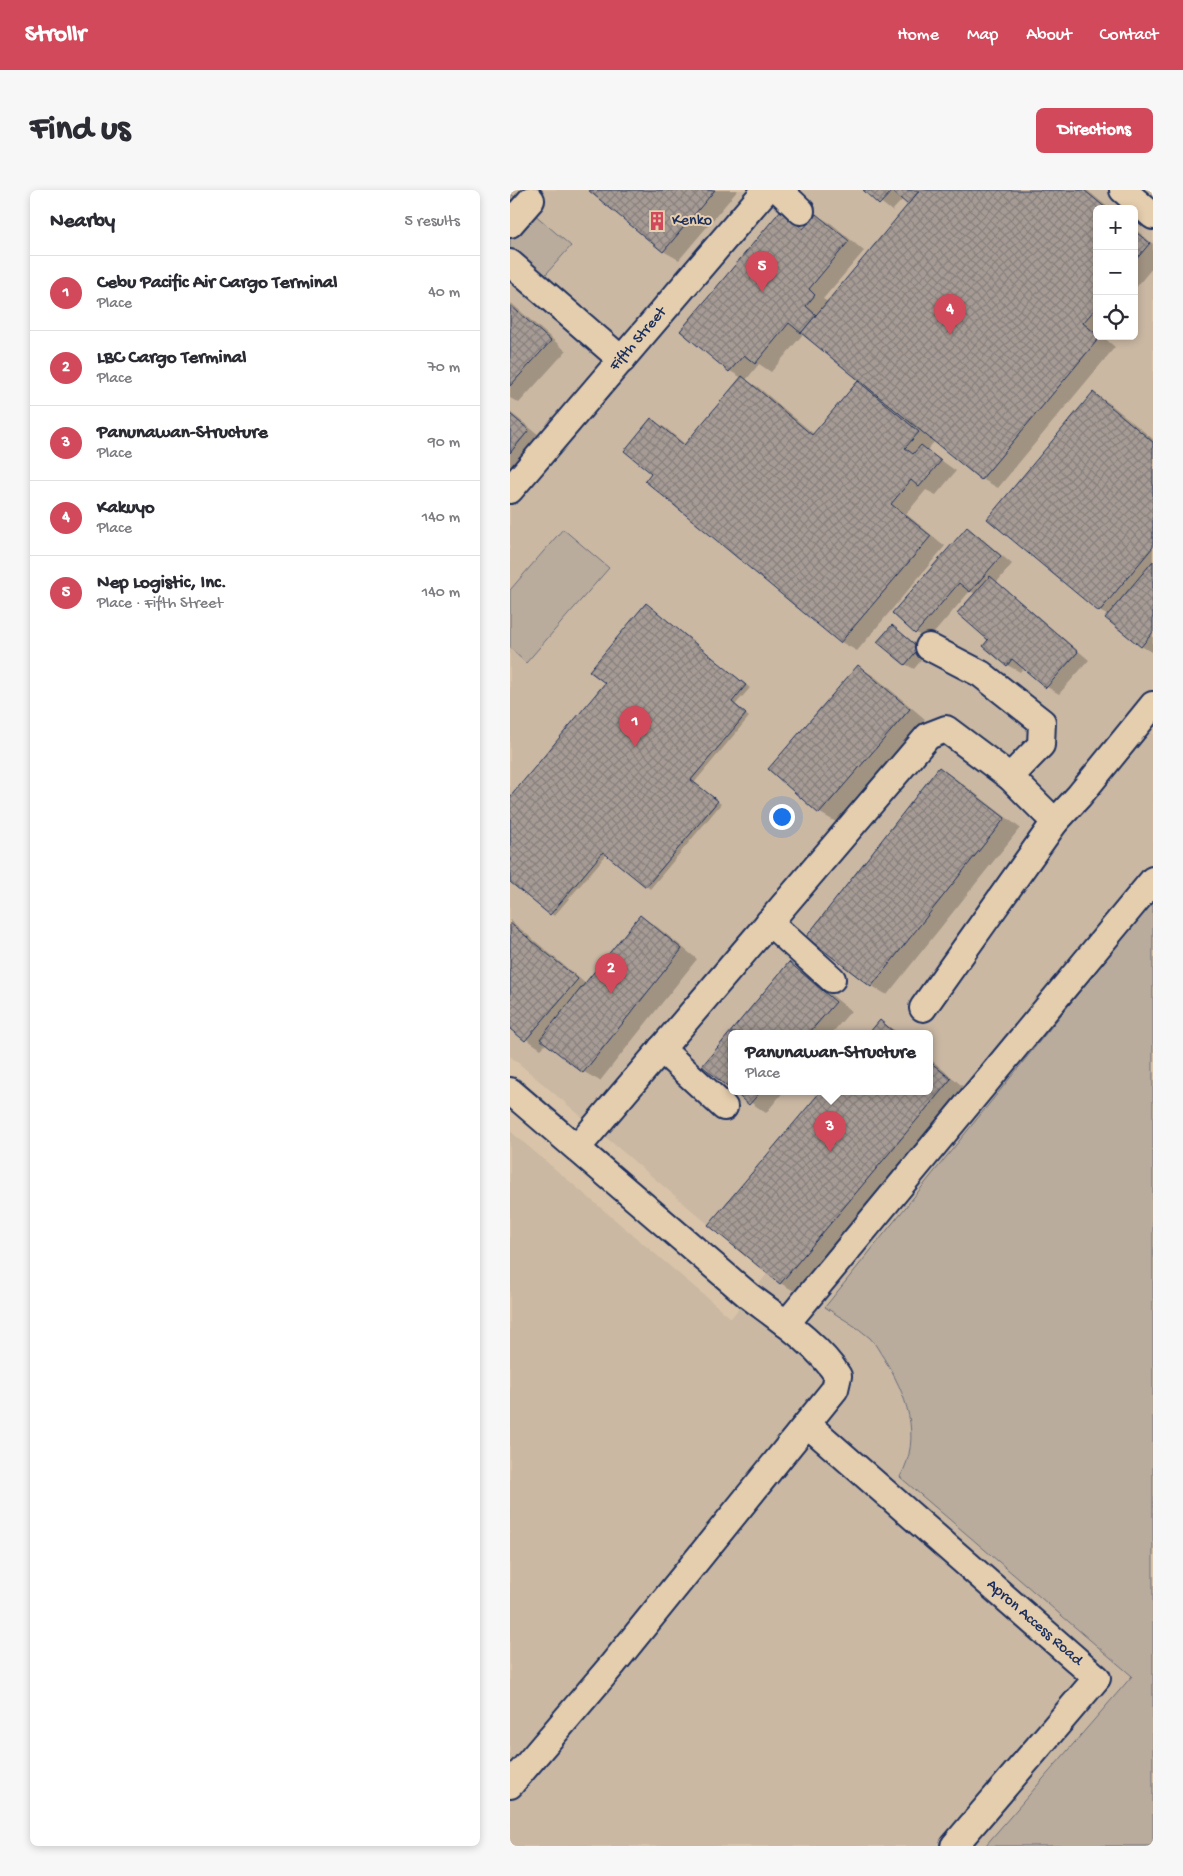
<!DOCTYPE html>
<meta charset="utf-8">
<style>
:root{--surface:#fff;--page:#f7f7f7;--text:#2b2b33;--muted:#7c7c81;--line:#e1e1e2;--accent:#d1495b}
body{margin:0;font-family:"Gochi Hand",sans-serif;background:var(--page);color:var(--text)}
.controls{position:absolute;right:15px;top:15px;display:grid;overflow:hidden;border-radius:8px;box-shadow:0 2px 8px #0003}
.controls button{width:45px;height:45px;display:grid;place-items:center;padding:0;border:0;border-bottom:1px solid var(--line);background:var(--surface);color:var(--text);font:25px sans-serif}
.you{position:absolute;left:271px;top:626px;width:18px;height:18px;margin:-12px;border:4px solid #fff;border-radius:50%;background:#1a73e8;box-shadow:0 0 0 8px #1a73e833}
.badge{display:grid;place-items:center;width:32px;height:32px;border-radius:50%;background:var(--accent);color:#fff;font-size:16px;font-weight:700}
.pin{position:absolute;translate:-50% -41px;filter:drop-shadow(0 1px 2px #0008)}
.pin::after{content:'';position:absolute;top:26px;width:18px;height:15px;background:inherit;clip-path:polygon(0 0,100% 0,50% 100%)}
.popup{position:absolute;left:218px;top:840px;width:205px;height:65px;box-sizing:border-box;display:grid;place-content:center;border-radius:8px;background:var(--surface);filter:drop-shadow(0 1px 4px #0005);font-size:16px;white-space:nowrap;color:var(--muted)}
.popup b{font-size:19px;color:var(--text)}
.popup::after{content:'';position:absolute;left:50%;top:100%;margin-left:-10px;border:10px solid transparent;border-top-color:var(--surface)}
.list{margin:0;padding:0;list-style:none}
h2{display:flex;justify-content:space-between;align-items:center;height:65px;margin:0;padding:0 20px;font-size:21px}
h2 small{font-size:16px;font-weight:400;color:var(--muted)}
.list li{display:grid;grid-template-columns:32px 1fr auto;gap:15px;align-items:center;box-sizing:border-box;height:75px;padding:0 20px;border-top:1px solid var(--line)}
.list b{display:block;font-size:19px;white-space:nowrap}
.list p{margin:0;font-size:16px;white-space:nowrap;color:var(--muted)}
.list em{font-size:16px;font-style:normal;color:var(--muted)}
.icon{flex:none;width:28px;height:28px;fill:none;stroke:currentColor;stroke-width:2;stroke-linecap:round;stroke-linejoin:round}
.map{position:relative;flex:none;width:643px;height:1656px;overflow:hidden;border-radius:8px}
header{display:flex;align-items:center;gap:30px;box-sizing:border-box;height:70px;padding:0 25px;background:var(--accent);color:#fff}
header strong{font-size:24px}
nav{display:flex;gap:28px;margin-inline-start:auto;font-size:18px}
.intro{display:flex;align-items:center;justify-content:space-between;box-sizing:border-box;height:120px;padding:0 30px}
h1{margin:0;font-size:35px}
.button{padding:12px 22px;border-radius:8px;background:var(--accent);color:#fff;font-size:18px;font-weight:700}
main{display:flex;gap:30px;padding:0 30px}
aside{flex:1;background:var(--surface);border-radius:8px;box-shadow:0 2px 8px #0003}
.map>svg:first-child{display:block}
.built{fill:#cab8a3;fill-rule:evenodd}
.grass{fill:#b9ac9c;stroke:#6a6e7d}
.shadow{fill:#0003;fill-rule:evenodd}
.building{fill:url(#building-cross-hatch);stroke:#1b2f5e}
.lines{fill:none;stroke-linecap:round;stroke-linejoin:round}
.minor-casing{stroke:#1b2f5e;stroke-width:30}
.minor{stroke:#e5ceae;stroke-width:26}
.labels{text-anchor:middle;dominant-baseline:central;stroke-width:4;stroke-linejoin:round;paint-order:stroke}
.poi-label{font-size:16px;fill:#1b2f5e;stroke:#e5ceae;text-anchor:start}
.street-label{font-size:16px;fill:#1b2f5e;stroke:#e5ceae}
</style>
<header>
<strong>Strollr</strong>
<nav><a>Home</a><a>Map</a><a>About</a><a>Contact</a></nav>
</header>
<div class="intro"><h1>Find us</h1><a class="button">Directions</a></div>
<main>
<aside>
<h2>Nearby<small>5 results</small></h2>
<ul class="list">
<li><span class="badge">1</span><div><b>Cebu Pacific Air Cargo Terminal</b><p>Place</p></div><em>40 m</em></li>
<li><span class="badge">2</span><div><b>LBC Cargo Terminal</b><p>Place</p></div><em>70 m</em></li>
<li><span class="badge">3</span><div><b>Panunawan-Structure</b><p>Place</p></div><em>90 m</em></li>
<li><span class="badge">4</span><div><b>Kakuyo</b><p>Place</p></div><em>140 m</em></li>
<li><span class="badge">5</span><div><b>Nep Logistic, Inc.</b><p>Place · Fifth Street</p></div><em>140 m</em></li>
</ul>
</aside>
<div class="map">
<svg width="643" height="1656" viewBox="0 0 643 1656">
<defs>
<pattern id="building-cross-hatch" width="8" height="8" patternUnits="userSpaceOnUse" patternTransform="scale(1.25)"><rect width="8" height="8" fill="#a79c95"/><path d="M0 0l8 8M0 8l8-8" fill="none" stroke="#87807d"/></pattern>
</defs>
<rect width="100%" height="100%" fill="#d9c4a9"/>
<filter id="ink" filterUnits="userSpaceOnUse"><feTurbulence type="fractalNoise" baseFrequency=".02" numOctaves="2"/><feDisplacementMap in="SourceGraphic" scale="10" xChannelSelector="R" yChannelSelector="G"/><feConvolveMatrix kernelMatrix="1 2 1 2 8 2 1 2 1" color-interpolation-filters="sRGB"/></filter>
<g filter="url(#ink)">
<path class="built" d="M 0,0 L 643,0 L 643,1656 L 0,1656 L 0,941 L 221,1128 L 257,1084 L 0,866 ZM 587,19 L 624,19 L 624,146 L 587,146 ZM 221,843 L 419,843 L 419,901 L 221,901 Z"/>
<g class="grass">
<path d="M 0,3 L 61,56 L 20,102 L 0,85 Z"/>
<path d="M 53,339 L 99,378 L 16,473 L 0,458 L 0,400 Z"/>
<path d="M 643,711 L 643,1656 L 475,1656 L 622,1486 L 390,1287 C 413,1247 396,1203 373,1167 C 369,1161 365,1153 360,1148 C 347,1136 329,1127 315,1117 Z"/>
</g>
<g class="shadow">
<path d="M 80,0 L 228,0 L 169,70 L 153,61 Z"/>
<path d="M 355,0 L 577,0 L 600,19 L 587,19 L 587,146 L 592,146 L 605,157 L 488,298 L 472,289 L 425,251 L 417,260 L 446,281 L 426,305 L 416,300 L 396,324 L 435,356 L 347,461 L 331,452 L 137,290 L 143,283 L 142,230 L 157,239 L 176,255 L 232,188 L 220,181 L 171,140 L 271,22 L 295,38 L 306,25 L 322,34 L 354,61 L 313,109 L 318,112 L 400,15 L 393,9 L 382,21 ZM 294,143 L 361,200 L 348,193 L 304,244 L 248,197 L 236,190 L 249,174 L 261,182 Z"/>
<path d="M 624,38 L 643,54 L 643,77 L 624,100 Z"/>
<path d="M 0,112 L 56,161 L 9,213 L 0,208 Z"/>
<path d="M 584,204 L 599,213 L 643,249 L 643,463 L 631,456 L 599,426 L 589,421 Z"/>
<path d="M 0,222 L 34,249 L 0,291 Z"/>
<path d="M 457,338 L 469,346 L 502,374 L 487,392 L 579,470 L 549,504 L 537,497 L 514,477 L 510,482 L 497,475 L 479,450 L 465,404 L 460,401 L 418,450 L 406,443 Z"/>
<path d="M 136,414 L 240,498 L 225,515 L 239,527 L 184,593 L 211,614 L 140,699 L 97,664 L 44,726 L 0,691 L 0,609 L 97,493 Z"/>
<path d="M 382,436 L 417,463 L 404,479 L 395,474 Z"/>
<path d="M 349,477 L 364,486 L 415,529 L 326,632 L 310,623 L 259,579 Z"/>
<path d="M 430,579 L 445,588 L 510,638 L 377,805 L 362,796 L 297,746 Z"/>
<path d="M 130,726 L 146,736 L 187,769 L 90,891 L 74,882 L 37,853 L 31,859 L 0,838 L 0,730 L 76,794 Z"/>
<path d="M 279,774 L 295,783 L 341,821 L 322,843 L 221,843 L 221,898 L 194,876 Z"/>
<path d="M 370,832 L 386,841 L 388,843 L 361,843 Z"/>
<path d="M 419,868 L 456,899 L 286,1102 L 270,1093 L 200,1035 L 312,901 L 419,901 Z"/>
<path d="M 224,901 L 274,901 L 256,923 Z"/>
</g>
<g class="building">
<path d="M 78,0 L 205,0 L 153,62 Z"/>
<path d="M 353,0 L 410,0 L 398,15 L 382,1 L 369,15 Z"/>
<path d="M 410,0 L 574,0 L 597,19 L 587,19 L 587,117 L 573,133 L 590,147 L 471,290 L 291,143 Z"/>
<path d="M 271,20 L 293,39 L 306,24 L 339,51 L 299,99 L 305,105 L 296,116 L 306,125 L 291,143 L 279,133 L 245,174 L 234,165 L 219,182 L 170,141 Z"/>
<path d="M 624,41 L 640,53 L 624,72 Z"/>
<path d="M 0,115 L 41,151 L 0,196 Z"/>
<path d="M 232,186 L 302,245 L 348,191 L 409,242 L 395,258 L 403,264 L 411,255 L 431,271 L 409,297 L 401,290 L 381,314 L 421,346 L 330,453 L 135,291 L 141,283 L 114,261 L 141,228 L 174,255 Z"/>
<path d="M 583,202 L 643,252 L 643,357 L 589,422 L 477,329 Z"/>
<path d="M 0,224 L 19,240 L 0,263 Z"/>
<path d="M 457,337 L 491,366 L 460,402 L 449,393 L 405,444 L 382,423 Z"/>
<path d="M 643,371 L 643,442 L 631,457 L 595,428 Z"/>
<path d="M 480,386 L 568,462 L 536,498 L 502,469 L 497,476 L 473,456 L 478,450 L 447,423 Z"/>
<path d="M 136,413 L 236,495 L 222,512 L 236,524 L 181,590 L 208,611 L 136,697 L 93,662 L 40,725 L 0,692 L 0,607 L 95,493 L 79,481 Z"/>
<path d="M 382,435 L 409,458 L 395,475 L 367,452 Z"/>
<path d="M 348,475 L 400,519 L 309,624 L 258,579 Z"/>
<path d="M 429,577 L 495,628 L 361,797 L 296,747 Z"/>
<path d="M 130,725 L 172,759 L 73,883 L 30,849 Z"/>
<path d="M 0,733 L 68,789 L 15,851 L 0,839 Z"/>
<path d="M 279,772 L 326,812 L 299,843 L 221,843 L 221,900 L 192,876 Z"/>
<path d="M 370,830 L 385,843 L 359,843 Z"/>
<path d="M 419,871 L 441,889 L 270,1094 L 198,1035 L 311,901 L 419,901 Z"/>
<path d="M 223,901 L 251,901 L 239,915 Z"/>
</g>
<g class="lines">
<g class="minor-casing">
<g id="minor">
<path d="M 269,0 L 291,21"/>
<path d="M 613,0 L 643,26"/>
<path d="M 0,34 L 21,10"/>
<path d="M 0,73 L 112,170"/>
<path id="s1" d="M 0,300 L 256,0"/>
<path d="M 419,457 L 471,484 L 532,532 L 531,555 L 500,587"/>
<path d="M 259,732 L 322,789"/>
<path d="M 413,818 L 545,632 L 569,606 L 643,515"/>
<path d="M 151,859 L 214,917"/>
<path d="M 0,901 L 239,1106 C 268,1128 309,1155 328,1186 L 325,1199 L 103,1474 L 0,1595"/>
<path d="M 67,958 L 418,546 L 436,539 L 500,587 L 545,632"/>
<path d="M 276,1134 L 643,690"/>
<path id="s2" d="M 297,1234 L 587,1488 L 444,1656"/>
</g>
</g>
<use href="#minor" class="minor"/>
</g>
</g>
<defs>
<g id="building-bare" transform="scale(1.5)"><path d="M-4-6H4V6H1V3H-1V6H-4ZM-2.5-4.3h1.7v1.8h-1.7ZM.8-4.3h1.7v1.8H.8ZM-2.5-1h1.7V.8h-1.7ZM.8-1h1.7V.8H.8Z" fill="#d1495b" stroke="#e5ceae" stroke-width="2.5" paint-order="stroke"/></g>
</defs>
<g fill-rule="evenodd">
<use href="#building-bare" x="147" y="31"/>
</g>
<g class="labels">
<g class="poi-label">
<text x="162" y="31">Kenko</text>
</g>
<g class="street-label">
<text stroke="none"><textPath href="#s1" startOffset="198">Fifth Street</textPath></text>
<text stroke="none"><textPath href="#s2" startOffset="302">Apron Access Road</textPath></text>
</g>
</g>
</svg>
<div class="controls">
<button>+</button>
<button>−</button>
<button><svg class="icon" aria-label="locate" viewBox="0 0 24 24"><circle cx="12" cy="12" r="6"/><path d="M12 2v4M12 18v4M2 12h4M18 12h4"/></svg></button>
</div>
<div class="you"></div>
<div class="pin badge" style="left:125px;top:557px">1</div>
<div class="pin badge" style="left:101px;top:804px">2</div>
<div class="pin badge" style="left:320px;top:962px">3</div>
<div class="popup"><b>Panunawan-Structure</b>Place</div>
<div class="pin badge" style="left:440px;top:145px">4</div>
<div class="pin badge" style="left:252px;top:102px">5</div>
</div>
</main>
